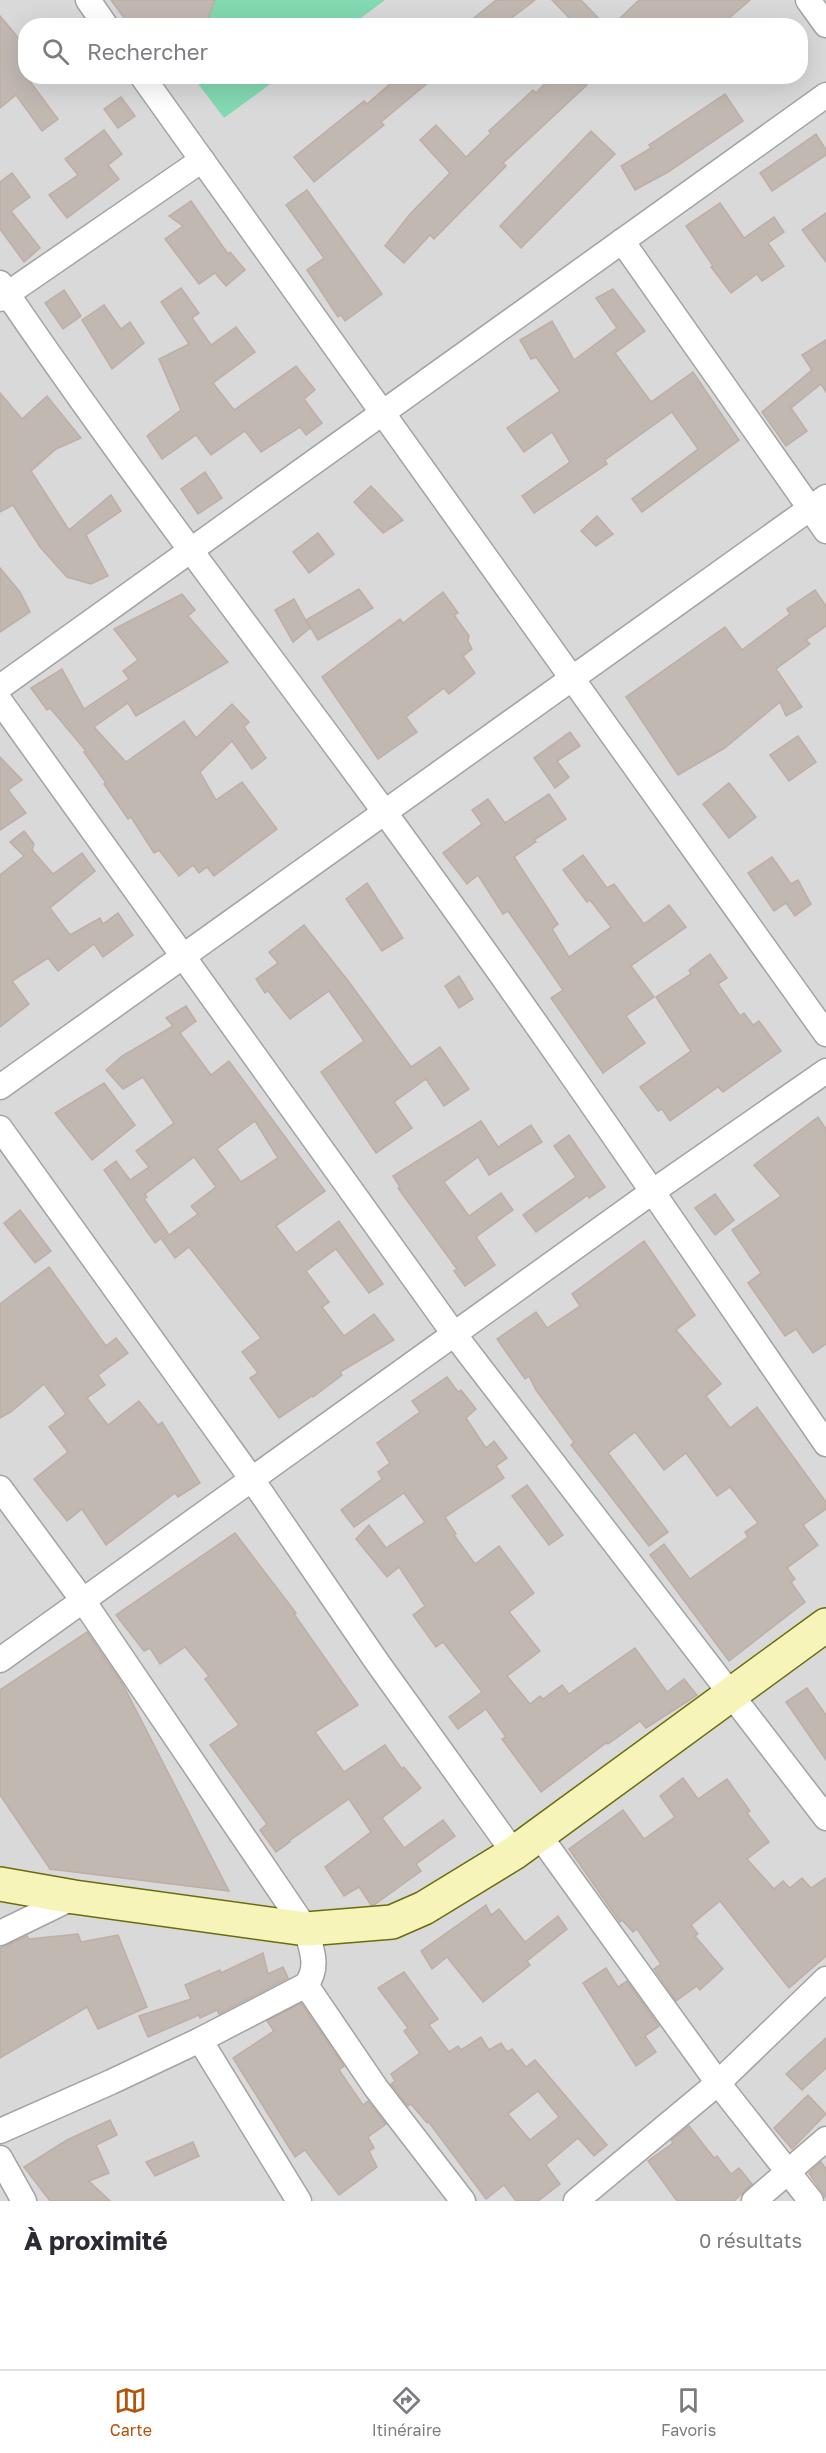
<!DOCTYPE html>
<html lang="fr">
<meta charset="utf-8">
<style>
:root{--surface:#fff;--page:#f7f7f7;--text:#2b2b33;--muted:#7c7c81;--line:#e1e1e2;--accent:#b45309}
body{margin:0;font-family:"Golos Text",sans-serif;background:var(--page);color:var(--text)}
.list{margin:0;padding:0;list-style:none}
h2{display:flex;justify-content:space-between;align-items:center;height:78px;margin:0;padding:0 24px;font-size:26px}
h2 small{font-size:20px;font-weight:400;color:var(--muted)}
.icon{flex:none;width:33px;height:33px;fill:none;stroke:currentColor;stroke-width:2;stroke-linecap:round;stroke-linejoin:round}
.map{position:relative;flex:none;width:826px;height:2201px;overflow:hidden}
.search{position:absolute;background:var(--surface);box-shadow:0 6px 24px #0002;left:18px;right:18px;top:18px;height:66px;display:flex;align-items:center;gap:15px;box-sizing:border-box;padding:0 21px;border-radius:24px;color:var(--muted);font-size:22px}
.sheet{height:168px;background:var(--surface)}
nav{display:flex;justify-content:space-around;align-items:center;box-sizing:border-box;height:84px;border-top:2px solid var(--line);background:var(--surface);font-size:16px;color:var(--muted)}
nav a{display:grid;justify-items:center;gap:3px}
nav .on{color:var(--accent)}
.map>svg:first-child{display:block}
.residential{fill:#dad9d9;fill-rule:evenodd}
.pitch{fill:#83d9b1}
.building{fill:#c1b8b2;stroke:#beaea6;stroke-width:1.5;fill-rule:evenodd}
.lines{fill:none;stroke-linecap:round;stroke-linejoin:round}
.street-casing{stroke:#a3a3a3;stroke-width:27}
.secondary-casing{stroke:#6a6d0a;stroke-width:36}
.street{stroke:#fff;stroke-width:24}
.secondary{stroke:#f6f4b8;stroke-width:33}
</style>
<div class="map">
<svg width="826" height="2201" viewBox="0 0 826 2201">
<rect width="100%" height="100%" fill="#ede9e2"/>
<path class="residential" d="M 0,0 L 826,0 L 826,2201 L 0,2201 ZM 26,26 L 800,26 L 800,76 L 26,76 Z"/>
<g class="pitch">
<path d="M 136,0 L 385,0 L 350,26 L 155,25 Z"/>
<path d="M 193,77 L 280,77 L 224,118 Z"/>
</g>
<g class="building">
<path d="M 111,0 L 215,0 L 205,26 L 130,26 Z"/>
<path d="M 496,0 L 535,0 L 501,26 L 464,26 Z"/>
<path d="M 552,0 L 581,0 L 606,26 L 577,26 Z"/>
<path d="M 639,0 L 750,0 L 720,26 L 612,26 Z"/>
<path d="M 0,16 L 26,47 L 26,76 L 58,119 L 42,131 L 16,95 L 0,108 Z"/>
<path d="M 399,76 L 436,76 L 381,122 L 384,125 L 314,182 L 294,157 L 364,101 L 367,104 Z"/>
<path d="M 552,76 L 579,76 L 587,85 L 503,163 L 506,166 L 434,239 L 430,235 L 404,263 L 385,246 L 410,214 L 450,173 L 420,140 L 436,125 L 466,157 L 491,133 L 489,131 L 533,90 L 536,93 Z"/>
<path d="M 725,94 L 743,121 L 668,172 L 635,190 L 621,166 L 651,148 L 649,145 Z"/>
<path d="M 121,97 L 135,116 L 118,128 L 104,109 Z"/>
<path d="M 104,130 L 122,154 L 108,165 L 119,179 L 67,218 L 49,195 L 78,175 L 65,159 Z"/>
<path d="M 591,131 L 615,154 L 521,248 L 500,226 Z"/>
<path d="M 816,134 L 826,150 L 826,155 L 772,191 L 760,173 Z"/>
<path d="M 12,173 L 30,197 L 11,211 L 40,248 L 24,262 L 0,229 L 0,182 Z"/>
<path d="M 307,190 L 382,294 L 345,321 L 341,315 L 338,317 L 307,270 L 324,258 L 286,205 Z"/>
<path d="M 191,201 L 228,254 L 230,252 L 245,270 L 226,286 L 215,273 L 199,284 L 165,239 L 183,226 L 169,216 Z"/>
<path d="M 720,203 L 744,238 L 774,217 L 784,232 L 768,243 L 784,266 L 762,281 L 757,274 L 731,293 L 711,267 L 713,266 L 686,226 Z"/>
<path d="M 826,213 L 826,262 L 802,230 Z"/>
<path d="M 181,288 L 199,313 L 192,318 L 211,345 L 236,327 L 255,352 L 213,383 L 234,410 L 296,366 L 315,390 L 304,399 L 322,423 L 306,435 L 300,427 L 261,452 L 245,431 L 211,455 L 196,435 L 162,459 L 147,436 L 181,410 L 159,359 L 189,344 L 161,302 Z"/>
<path d="M 613,289 L 645,331 L 615,353 L 651,402 L 693,372 L 739,440 L 642,512 L 632,499 L 698,449 L 672,412 L 605,460 L 607,464 L 534,513 L 522,496 L 570,462 L 552,432 L 524,452 L 507,428 L 560,391 L 536,357 L 531,359 L 520,340 L 552,321 L 574,360 L 617,328 L 596,298 Z"/>
<path d="M 64,290 L 81,316 L 63,329 L 45,303 Z"/>
<path d="M 104,305 L 121,329 L 130,322 L 144,343 L 112,369 L 82,320 Z"/>
<path d="M 826,340 L 826,392 L 821,384 L 791,408 L 807,431 L 786,446 L 762,412 L 812,370 L 802,355 Z"/>
<path d="M 0,393 L 22,419 L 47,396 L 81,438 L 56,449 L 31,471 L 69,530 L 111,495 L 121,511 L 86,535 L 108,576 L 91,584 L 67,577 L 40,547 L 13,505 L 0,512 Z"/>
<path d="M 205,472 L 222,498 L 198,514 L 181,489 Z"/>
<path d="M 371,486 L 403,520 L 383,533 L 354,502 Z"/>
<path d="M 597,516 L 613,534 L 596,546 L 581,531 Z"/>
<path d="M 318,533 L 334,554 L 309,573 L 293,552 Z"/>
<path d="M 0,568 L 20,592 L 30,612 L 0,632 Z"/>
<path d="M 359,589 L 373,608 L 318,640 L 306,620 Z"/>
<path d="M 815,590 L 826,606 L 826,626 L 806,640 L 810,644 L 776,669 L 802,707 L 786,716 L 780,702 L 725,748 L 678,775 L 626,697 L 725,627 L 742,650 L 790,614 L 787,609 Z"/>
<path d="M 443,592 L 458,613 L 454,615 L 469,636 L 468,641 L 472,649 L 463,656 L 475,673 L 449,694 L 444,688 L 406,717 L 417,732 L 378,759 L 322,677 L 400,619 L 403,623 Z"/>
<path d="M 182,594 L 195,610 L 188,616 L 228,662 L 136,716 L 128,703 L 94,727 L 126,762 L 184,721 L 196,738 L 232,704 L 249,722 L 244,727 L 266,758 L 252,769 L 232,741 L 200,772 L 216,800 L 242,782 L 277,829 L 214,876 L 207,867 L 199,873 L 193,865 L 179,876 L 159,850 L 154,853 L 131,817 L 128,819 L 104,784 L 106,783 L 84,752 L 86,751 L 50,708 L 47,710 L 31,688 L 62,669 L 84,709 L 129,679 L 123,671 L 138,660 L 114,629 Z"/>
<path d="M 294,599 L 310,628 L 293,642 L 275,610 Z"/>
<path d="M 570,732 L 580,746 L 557,761 L 569,777 L 555,788 L 534,758 Z"/>
<path d="M 798,736 L 816,762 L 789,781 L 770,755 Z"/>
<path d="M 0,757 L 22,780 L 8,790 L 26,813 L 0,830 Z"/>
<path d="M 729,783 L 756,817 L 729,838 L 703,804 Z"/>
<path d="M 549,794 L 566,819 L 534,840 L 536,842 L 514,857 L 558,924 L 552,929 L 569,957 L 611,927 L 590,900 L 587,902 L 563,870 L 583,855 L 607,888 L 614,884 L 644,924 L 669,905 L 686,927 L 631,966 L 654,997 L 626,1016 L 645,1043 L 603,1073 L 551,998 L 563,990 L 508,911 L 503,914 L 478,875 L 467,884 L 443,853 L 482,824 L 472,810 L 488,799 L 505,823 Z"/>
<path d="M 24,831 L 34,844 L 32,850 L 53,874 L 82,853 L 95,871 L 50,908 L 70,935 L 100,918 L 103,924 L 118,913 L 133,935 L 103,957 L 94,944 L 58,971 L 48,958 L 12,981 L 29,1004 L 0,1027 L 0,875 L 24,856 L 10,842 Z"/>
<path d="M 772,857 L 791,884 L 798,880 L 811,904 L 795,916 L 786,903 L 774,911 L 748,873 Z"/>
<path d="M 367,883 L 403,938 L 382,951 L 346,899 Z"/>
<path d="M 304,925 L 349,982 L 411,1067 L 440,1047 L 469,1089 L 444,1106 L 426,1079 L 394,1102 L 412,1128 L 376,1153 L 321,1072 L 364,1041 L 329,991 L 290,1019 L 268,991 L 265,993 L 256,979 L 278,963 L 269,952 Z"/>
<path d="M 710,954 L 727,978 L 718,984 L 740,1016 L 744,1013 L 753,1025 L 759,1021 L 781,1051 L 723,1092 L 718,1087 L 670,1121 L 662,1109 L 658,1111 L 640,1087 L 691,1051 L 656,997 L 691,974 L 689,970 Z"/>
<path d="M 459,976 L 473,999 L 459,1008 L 445,986 Z"/>
<path d="M 186,1006 L 196,1021 L 180,1033 L 211,1075 L 229,1061 L 325,1191 L 276,1226 L 296,1253 L 339,1221 L 383,1284 L 369,1293 L 336,1249 L 306,1271 L 329,1302 L 322,1307 L 344,1336 L 374,1314 L 394,1340 L 340,1372 L 342,1375 L 313,1397 L 312,1396 L 279,1418 L 250,1378 L 258,1373 L 242,1352 L 261,1338 L 189,1247 L 175,1258 L 162,1240 L 198,1214 L 191,1206 L 216,1187 L 194,1157 L 145,1194 L 147,1197 L 144,1199 L 168,1233 L 155,1243 L 104,1170 L 116,1161 L 130,1180 L 149,1167 L 136,1151 L 174,1123 L 143,1077 L 123,1089 L 106,1070 L 122,1056 L 173,1026 L 166,1018 ZM 255,1121 L 278,1158 L 241,1182 L 217,1149 Z"/>
<path d="M 104,1083 L 135,1125 L 92,1160 L 55,1113 Z"/>
<path d="M 818,1117 L 826,1129 L 826,1344 L 813,1353 L 796,1329 L 785,1336 L 748,1283 L 761,1273 L 732,1230 L 781,1196 L 754,1165 Z"/>
<path d="M 481,1121 L 498,1147 L 531,1125 L 542,1142 L 489,1175 L 478,1157 L 444,1182 L 469,1216 L 501,1193 L 513,1210 L 476,1237 L 495,1265 L 465,1286 L 454,1271 L 457,1269 L 398,1188 L 400,1187 L 393,1176 Z"/>
<path d="M 569,1135 L 605,1187 L 589,1198 L 588,1195 L 536,1232 L 523,1215 L 576,1177 L 554,1146 Z"/>
<path d="M 715,1194 L 734,1220 L 715,1235 L 695,1208 Z"/>
<path d="M 20,1210 L 51,1251 L 35,1263 L 4,1223 Z"/>
<path d="M 644,1241 L 695,1315 L 676,1330 L 721,1384 L 706,1396 L 730,1428 L 757,1407 L 826,1502 L 826,1509 L 803,1525 L 818,1545 L 787,1568 L 795,1579 L 791,1582 L 805,1602 L 729,1661 L 650,1555 L 664,1544 L 690,1579 L 748,1537 L 745,1532 L 758,1523 L 730,1487 L 717,1496 L 686,1453 L 664,1470 L 635,1432 L 608,1453 L 668,1532 L 649,1546 L 571,1445 L 574,1442 L 536,1390 L 529,1376 L 525,1379 L 497,1339 L 536,1312 L 547,1328 L 580,1306 L 572,1294 Z"/>
<path d="M 49,1267 L 106,1346 L 116,1338 L 128,1353 L 98,1375 L 105,1385 L 87,1398 L 108,1425 L 139,1401 L 158,1425 L 162,1422 L 200,1483 L 178,1497 L 175,1493 L 106,1545 L 82,1509 L 67,1521 L 34,1479 L 68,1452 L 49,1427 L 66,1414 L 44,1384 L 11,1412 L 0,1418 L 0,1304 Z"/>
<path d="M 447,1377 L 458,1392 L 461,1390 L 476,1409 L 466,1418 L 486,1448 L 494,1441 L 507,1458 L 496,1466 L 504,1478 L 445,1517 L 456,1534 L 454,1535 L 475,1564 L 499,1546 L 534,1593 L 509,1612 L 540,1651 L 507,1676 L 530,1704 L 540,1696 L 543,1699 L 562,1685 L 569,1694 L 635,1648 L 667,1692 L 684,1679 L 697,1695 L 646,1728 L 640,1721 L 608,1744 L 606,1743 L 541,1792 L 502,1739 L 506,1737 L 486,1709 L 458,1729 L 449,1717 L 482,1692 L 443,1642 L 436,1647 L 413,1615 L 425,1606 L 399,1567 L 387,1577 L 356,1539 L 369,1525 L 386,1548 L 425,1522 L 404,1493 L 354,1527 L 341,1510 L 382,1479 L 378,1472 L 390,1463 L 377,1443 L 420,1412 L 412,1401 Z"/>
<path d="M 527,1485 L 563,1535 L 549,1545 L 512,1496 Z"/>
<path d="M 235,1533 L 296,1613 L 294,1614 L 358,1705 L 315,1732 L 344,1772 L 385,1745 L 402,1769 L 404,1767 L 421,1788 L 382,1818 L 404,1848 L 443,1820 L 455,1836 L 416,1864 L 421,1871 L 374,1905 L 371,1905 L 359,1887 L 344,1896 L 325,1867 L 371,1832 L 349,1799 L 289,1841 L 290,1842 L 276,1852 L 260,1830 L 267,1824 L 210,1745 L 239,1725 L 205,1679 L 209,1676 L 185,1647 L 160,1664 L 150,1648 L 144,1651 L 116,1615 Z"/>
<path d="M 87,1632 L 123,1685 L 229,1891 L 50,1869 L 0,1795 L 0,1690 Z"/>
<path d="M 807,1688 L 826,1715 L 826,1760 L 786,1702 Z"/>
<path d="M 683,1778 L 698,1799 L 727,1779 L 750,1811 L 747,1813 L 769,1842 L 747,1859 L 774,1889 L 783,1881 L 790,1888 L 802,1878 L 811,1888 L 826,1878 L 826,1956 L 789,1988 L 720,1901 L 691,1925 L 698,1934 L 695,1936 L 723,1969 L 700,1990 L 697,1986 L 676,2001 L 654,1969 L 661,1964 L 637,1929 L 633,1932 L 622,1920 L 620,1922 L 569,1849 L 623,1810 L 644,1839 L 675,1817 L 660,1796 Z"/>
<path d="M 486,1905 L 491,1915 L 499,1909 L 525,1942 L 558,1916 L 567,1929 L 527,1961 L 530,1965 L 483,2002 L 447,1957 L 432,1969 L 421,1951 Z"/>
<path d="M 78,1934 L 81,1942 L 118,1935 L 147,2007 L 98,2029 L 87,2007 L 0,2058 L 0,1948 L 27,1936 L 29,1939 Z"/>
<path d="M 263,1953 L 268,1974 L 283,1967 L 288,1978 L 219,2014 L 217,2010 L 200,2018 L 199,2015 L 148,2037 L 139,2016 L 191,1999 L 185,1985 L 220,1970 L 221,1973 Z"/>
<path d="M 606,1968 L 618,1987 L 627,1981 L 659,2026 L 645,2036 L 656,2052 L 636,2066 L 583,1983 Z"/>
<path d="M 404,1972 L 438,2019 L 429,2025 L 449,2052 L 458,2046 L 461,2050 L 481,2037 L 489,2050 L 501,2043 L 507,2052 L 512,2049 L 526,2067 L 535,2060 L 607,2145 L 594,2156 L 578,2138 L 546,2165 L 560,2184 L 538,2201 L 516,2201 L 504,2185 L 486,2199 L 428,2121 L 427,2123 L 411,2104 L 408,2106 L 391,2084 L 395,2081 L 391,2074 L 420,2053 L 404,2031 L 408,2028 L 378,1988 ZM 538,2091 L 559,2117 L 530,2140 L 508,2114 Z"/>
<path d="M 301,2003 L 344,2066 L 339,2070 L 363,2105 L 368,2101 L 386,2124 L 368,2137 L 374,2148 L 369,2151 L 377,2167 L 339,2195 L 305,2150 L 295,2157 L 233,2058 L 274,2031 L 267,2021 Z"/>
<path d="M 826,2038 L 826,2068 L 802,2090 L 786,2074 Z"/>
<path d="M 808,2095 L 826,2114 L 792,2149 L 774,2128 Z"/>
<path d="M 110,2120 L 117,2135 L 96,2145 L 109,2173 L 89,2181 L 110,2201 L 50,2201 L 24,2167 L 67,2140 Z"/>
<path d="M 689,2126 L 714,2158 L 717,2156 L 731,2174 L 739,2168 L 752,2184 L 734,2201 L 677,2201 L 648,2161 L 673,2143 L 671,2140 Z"/>
<path d="M 193,2142 L 199,2156 L 155,2176 L 146,2162 Z"/>
<path d="M 821,2162 L 826,2169 L 826,2198 L 809,2173 Z"/>
</g>
<g class="lines">
<g class="street-casing">
<g id="street">
<path d="M 88,0 L 106,26"/>
<path d="M 808,0 L 826,25"/>
<path d="M 142,76 C 370,396 597,716 826,1034"/>
<path d="M 622,241 L 826,531"/>
<path d="M 0,283 C 122,463 255,635 383,810 C 535,1018 680,1232 826,1444"/>
<path d="M 0,299 L 202,160"/>
<path d="M 0,687 L 826,95"/>
<path d="M 0,701 L 454,1334 L 826,1818"/>
<path d="M 0,1087 L 826,497"/>
<path d="M 0,1128 L 251,1478 L 377,1662 L 514,1853"/>
<path d="M 0,1488 L 84,1602 L 306,1929 C 311,1948 320,1967 306,1985 L 200,2040 L 111,2082 L 0,2131"/>
<path d="M 0,1660 L 652,1192 L 826,1071"/>
<path d="M 539,1835 L 718,2083 L 811,2201"/>
<path d="M 0,1933 L 74,1897"/>
<path d="M 306,1985 L 376,2088 L 463,2201"/>
<path d="M 200,2040 L 299,2201"/>
<path d="M 0,2158 L 24,2201"/>
<path d="M 576,2201 L 718,2083 L 826,1979"/>
<path d="M 754,2201 L 826,2139"/>
</g>
</g>
<g class="secondary-casing">
<path id="secondary" d="M 0,1884 L 74,1897 L 306,1929 L 392,1922 L 424,1908 L 514,1853 L 826,1625"/>
</g>
<use href="#street" class="street"/>
<use href="#secondary" class="secondary"/>
</g>
</svg>
<div class="search"><svg class="icon" aria-label="search" viewBox="0 0 24 24"><circle cx="10" cy="10" r="6"/><path d="M15 15l6 6"/></svg>Rechercher</div>
</div>
<section class="sheet">
<h2>À proximité<small>0 résultats</small></h2>
<ul class="list">
</ul>
</section>
<nav>
<a class="on"><svg class="icon" aria-label="map" viewBox="0 0 24 24"><path d="M3 6l6-2 6 2 6-2v14l-6 2-6-2-6 2zM9 4v14M15 6v14"/></svg>Carte</a>
<a><svg class="icon" aria-label="directions" viewBox="0 0 24 24"><path d="M12 3l9 9-9 9-9-9zM9 14v-3h6M13 9l2 2-2 2"/></svg>Itinéraire</a>
<a><svg class="icon" aria-label="saved" viewBox="0 0 24 24"><path d="M7 4h10v16l-5-4-5 4z"/></svg>Favoris</a>
</nav>
